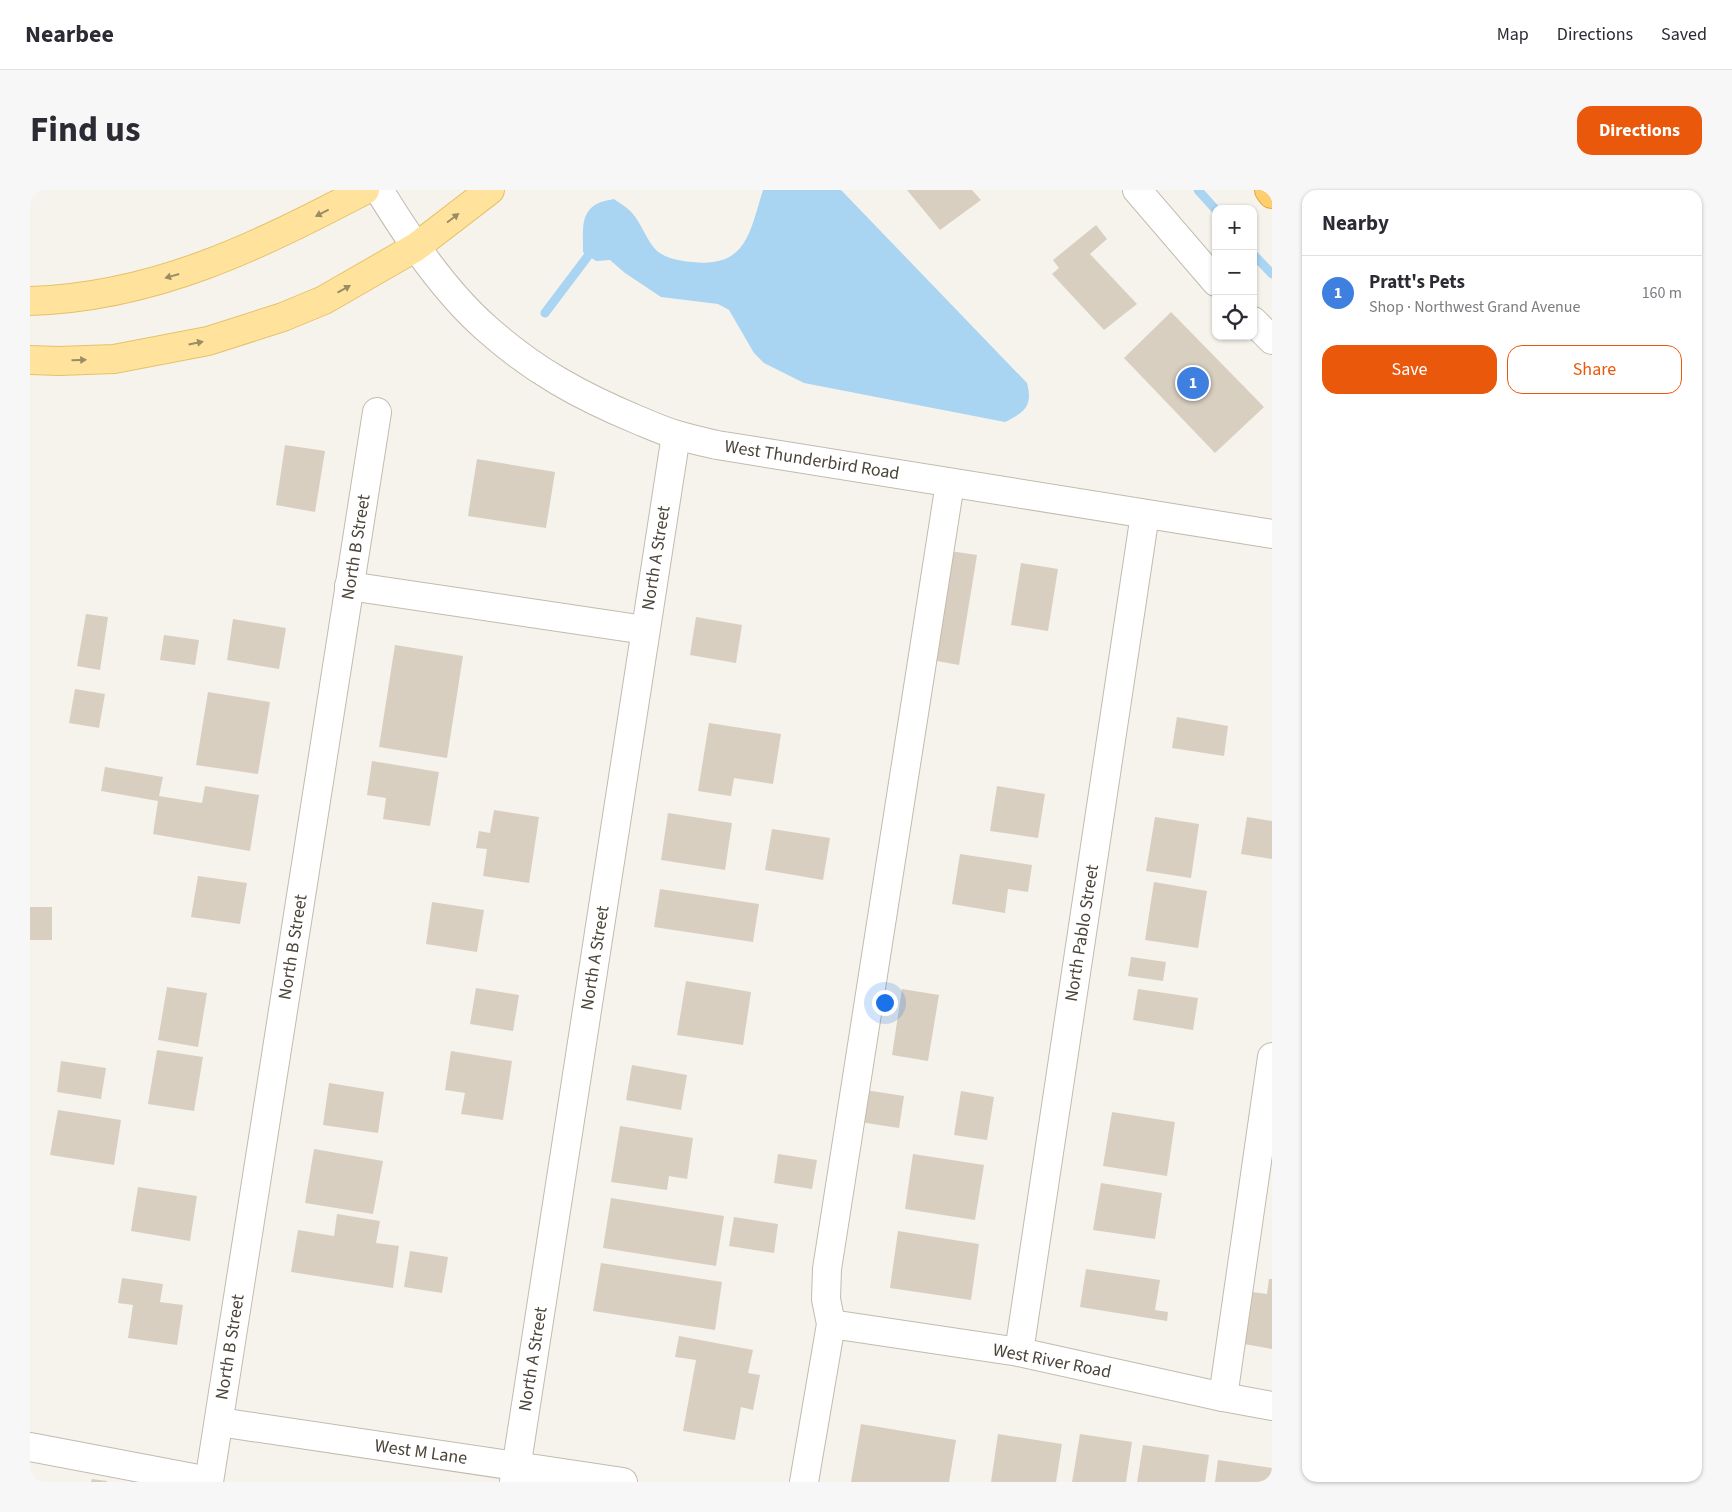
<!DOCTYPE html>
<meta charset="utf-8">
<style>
:root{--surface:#fff;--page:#f7f7f7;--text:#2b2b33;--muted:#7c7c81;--line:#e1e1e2;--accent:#ea580c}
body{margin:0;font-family:"Source Sans 3",sans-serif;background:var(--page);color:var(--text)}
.controls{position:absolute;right:15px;top:15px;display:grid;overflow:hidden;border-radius:10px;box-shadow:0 1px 4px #0004}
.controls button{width:45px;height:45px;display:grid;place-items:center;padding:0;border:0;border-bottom:1px solid var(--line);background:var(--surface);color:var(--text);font:25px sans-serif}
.you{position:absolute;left:854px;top:812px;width:18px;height:18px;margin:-12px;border:4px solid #fff;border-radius:50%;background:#1a73e8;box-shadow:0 0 0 8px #1a73e833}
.badge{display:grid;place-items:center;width:32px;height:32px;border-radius:50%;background:var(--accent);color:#fff;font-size:16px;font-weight:700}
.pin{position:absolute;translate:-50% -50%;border:2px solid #fff;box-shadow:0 1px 5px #0006}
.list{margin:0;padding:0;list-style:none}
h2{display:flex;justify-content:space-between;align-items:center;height:65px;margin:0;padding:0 20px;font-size:21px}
h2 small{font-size:16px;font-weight:400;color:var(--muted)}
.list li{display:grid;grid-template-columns:32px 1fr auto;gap:15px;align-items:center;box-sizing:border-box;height:75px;padding:0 20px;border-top:1px solid var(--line)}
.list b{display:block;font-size:19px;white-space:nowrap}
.list p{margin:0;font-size:16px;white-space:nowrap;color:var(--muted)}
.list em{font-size:16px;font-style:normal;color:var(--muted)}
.actions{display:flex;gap:10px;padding:15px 20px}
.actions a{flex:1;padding:11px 0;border:1px solid var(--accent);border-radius:15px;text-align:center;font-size:18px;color:var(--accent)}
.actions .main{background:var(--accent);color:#fff}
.icon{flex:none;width:28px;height:28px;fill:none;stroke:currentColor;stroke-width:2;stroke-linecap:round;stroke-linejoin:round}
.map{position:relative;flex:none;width:1242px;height:1292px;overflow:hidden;border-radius:15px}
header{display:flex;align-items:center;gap:30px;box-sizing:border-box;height:70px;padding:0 25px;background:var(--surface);border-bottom:1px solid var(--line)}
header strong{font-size:24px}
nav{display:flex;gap:28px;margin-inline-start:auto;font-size:18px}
.intro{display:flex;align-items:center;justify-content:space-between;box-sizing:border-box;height:120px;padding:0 30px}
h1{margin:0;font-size:35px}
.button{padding:12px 22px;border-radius:15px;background:var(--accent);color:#fff;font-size:18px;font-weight:700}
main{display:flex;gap:30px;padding:0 30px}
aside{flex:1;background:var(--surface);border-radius:15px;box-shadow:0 1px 4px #0004}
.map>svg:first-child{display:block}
.water{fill:#a9d4f2}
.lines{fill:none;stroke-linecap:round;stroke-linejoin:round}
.stream{stroke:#a9d4f2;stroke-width:9}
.building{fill:#d8cfc1}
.minor-casing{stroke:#c2bbae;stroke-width:30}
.major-casing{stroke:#e6c16a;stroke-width:30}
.highway-casing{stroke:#e0a43c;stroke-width:30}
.minor{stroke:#fff;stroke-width:28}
.major{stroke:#ffe39c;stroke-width:28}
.highway{stroke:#ffcf6e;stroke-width:28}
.oneway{fill:#9c8c66}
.labels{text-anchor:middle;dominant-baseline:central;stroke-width:4;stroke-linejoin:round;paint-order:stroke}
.street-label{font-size:18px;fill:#4b4439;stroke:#fff}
</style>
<header>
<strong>Nearbee</strong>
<nav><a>Map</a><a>Directions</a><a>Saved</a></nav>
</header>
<div class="intro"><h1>Find us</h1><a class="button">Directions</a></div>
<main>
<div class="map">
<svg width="1242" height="1292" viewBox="0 0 1242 1292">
<rect width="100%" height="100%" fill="#f6f3ec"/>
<path class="water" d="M 733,0 L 811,0 L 997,193 C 1003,216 995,222 975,232 L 774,193 L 734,173 L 724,163 L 699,120 L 688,114 L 631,107 L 595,83 L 580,70 L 566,71 L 553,62 C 553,34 549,14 584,9 C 589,13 597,17 602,23 C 612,34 616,50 627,61 C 637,69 651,71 663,72 C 717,78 720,41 733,0 Z"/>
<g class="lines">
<g class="stream">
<path d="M 1168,0 L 1186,20"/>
<path d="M 1223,64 L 1242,84"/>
<path d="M 515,123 L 564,58"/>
</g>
</g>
<g class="building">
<path d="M 877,0 L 942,0 L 951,10 L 910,40 Z"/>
<path d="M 1066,35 L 1077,49 L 1060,64 L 1107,114 L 1074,140 L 1022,84 L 1029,78 L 1023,70 Z"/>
<path d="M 1141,122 L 1234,217 L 1185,263 L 1094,168 Z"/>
<path d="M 255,255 L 295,261 L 285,322 L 246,315 Z"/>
<path d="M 447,269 L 525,282 L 516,338 L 438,326 Z"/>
<path d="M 913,360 L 947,365 L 929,475 L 896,469 Z"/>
<path d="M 991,373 L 1028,379 L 1018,441 L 981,435 Z"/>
<path d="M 56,424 L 78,427 L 70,480 L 47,476 Z"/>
<path d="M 666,427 L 712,435 L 706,473 L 660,465 Z"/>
<path d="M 203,429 L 256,438 L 249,479 L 197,470 Z"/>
<path d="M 134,445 L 169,450 L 165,475 L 130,470 Z"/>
<path d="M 365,455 L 433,466 L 417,568 L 349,557 Z"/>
<path d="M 45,499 L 75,504 L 69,538 L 39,533 Z"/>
<path d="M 178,502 L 240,512 L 228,584 L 166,575 Z"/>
<path d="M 1147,527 L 1198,536 L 1194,566 L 1142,558 Z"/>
<path d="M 679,533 L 751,544 L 743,594 L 704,588 L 701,606 L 668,601 Z"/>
<path d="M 342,571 L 409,582 L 400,636 L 353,629 L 356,608 L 337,605 Z"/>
<path d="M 75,577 L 133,587 L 129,606 L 172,613 L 175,596 L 229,605 L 220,661 L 123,644 L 128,611 L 71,601 Z"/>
<path d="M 967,596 L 1015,604 L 1008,648 L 960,641 Z"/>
<path d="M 464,620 L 509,627 L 499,693 L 453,686 L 457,659 L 446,658 L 449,641 L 460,643 Z"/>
<path d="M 638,623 L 702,633 L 695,680 L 631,670 Z"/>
<path d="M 1125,627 L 1169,634 L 1161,688 L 1116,681 Z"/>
<path d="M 1217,627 L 1242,631 L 1242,669 L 1211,664 Z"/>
<path d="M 742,639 L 800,648 L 793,690 L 735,680 Z"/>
<path d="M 930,664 L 1002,675 L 998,702 L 978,699 L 975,723 L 922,714 Z"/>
<path d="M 168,686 L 217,693 L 210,734 L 161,727 Z"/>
<path d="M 1124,692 L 1177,701 L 1168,758 L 1115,750 Z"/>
<path d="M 630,699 L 729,714 L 723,752 L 624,737 Z"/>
<path d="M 402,712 L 454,720 L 447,762 L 396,754 Z"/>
<rect x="0" y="717" width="22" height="33"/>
<path d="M 1101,767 L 1136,772 L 1133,791 L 1098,786 Z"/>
<path d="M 656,791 L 721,802 L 713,855 L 647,845 Z"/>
<path d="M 137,797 L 177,803 L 168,857 L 128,850 Z"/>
<path d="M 446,798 L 489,805 L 483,841 L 440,834 Z"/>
<path d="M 872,799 L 909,805 L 898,871 L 862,865 Z"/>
<path d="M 1108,799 L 1168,808 L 1163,840 L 1103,830 Z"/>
<path d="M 127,860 L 173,867 L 164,921 L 118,914 Z"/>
<path d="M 421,861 L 482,871 L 473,930 L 431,924 L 435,903 L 415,900 Z"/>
<path d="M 31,871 L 76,878 L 71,909 L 27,902 Z"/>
<path d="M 602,875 L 657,885 L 651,920 L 596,910 Z"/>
<path d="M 299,893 L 354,902 L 348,943 L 293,935 Z"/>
<path d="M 835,900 L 874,906 L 869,938 L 830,932 Z"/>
<path d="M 931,901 L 964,907 L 957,950 L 924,945 Z"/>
<path d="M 28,920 L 91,930 L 84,975 L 20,965 Z"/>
<path d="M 1082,922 L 1145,932 L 1137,986 L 1073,976 Z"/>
<path d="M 590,936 L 663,948 L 657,989 L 639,986 L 637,1000 L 581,992 Z"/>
<path d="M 284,959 L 353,971 L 343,1024 L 275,1013 Z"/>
<path d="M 748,964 L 787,970 L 782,999 L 744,993 Z"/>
<path d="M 883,964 L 954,975 L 945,1030 L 875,1019 Z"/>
<path d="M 1071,993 L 1132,1003 L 1125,1049 L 1063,1040 Z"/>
<path d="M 108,997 L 167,1006 L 160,1051 L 101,1041 Z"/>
<path d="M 581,1008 L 694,1026 L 686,1076 L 573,1058 Z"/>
<path d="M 307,1024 L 350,1031 L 346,1053 L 369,1056 L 363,1098 L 261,1082 L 268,1040 L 304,1046 Z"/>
<path d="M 704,1027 L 748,1034 L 744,1063 L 699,1056 Z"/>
<path d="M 868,1041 L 949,1054 L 941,1110 L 860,1098 Z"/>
<path d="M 380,1061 L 418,1067 L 412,1103 L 374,1097 Z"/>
<path d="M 571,1073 L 692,1092 L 685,1140 L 563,1121 Z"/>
<path d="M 1056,1079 L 1130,1090 L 1125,1120 L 1138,1122 L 1137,1131 L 1050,1117 Z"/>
<path d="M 92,1088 L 133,1094 L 130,1112 L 153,1115 L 147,1155 L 98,1148 L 103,1115 L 88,1113 Z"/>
<path d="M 1239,1089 L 1242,1089 L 1242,1159 L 1214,1154 L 1222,1102 L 1237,1104 Z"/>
<path d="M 649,1146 L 723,1160 L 718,1183 L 730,1185 L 723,1220 L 711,1217 L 705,1250 L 653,1241 L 666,1170 L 645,1167 Z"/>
<path d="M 831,1234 L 926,1250 L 919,1292 L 821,1292 Z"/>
<path d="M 968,1244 L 1032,1254 L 1026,1292 L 961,1292 Z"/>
<path d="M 1050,1244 L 1102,1252 L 1096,1292 L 1042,1292 Z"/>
<path d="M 1113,1255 L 1179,1265 L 1175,1292 L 1107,1292 Z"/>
<path d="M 1188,1270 L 1242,1278 L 1242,1292 L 1185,1292 Z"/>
<path d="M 62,1289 L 77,1291 L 77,1292 L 61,1292 Z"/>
</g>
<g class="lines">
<g class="minor-casing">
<g id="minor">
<path d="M 349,0 C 378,47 414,101 456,138 C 503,180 550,206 608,230 C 620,235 633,241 647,245 C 660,249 674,252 687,255 L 1242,344"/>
<path d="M 1107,0 L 1186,92"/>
<path d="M 1223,131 L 1242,150"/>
<path d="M 319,396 L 615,440"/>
<path d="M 801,1134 L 989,1162 L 1193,1207 L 1242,1216"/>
<path d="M 989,1162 L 1115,324"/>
<path d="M 1193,1207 L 1242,867"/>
<path d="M 189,1232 L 593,1292"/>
<path d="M 0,1257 L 179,1291"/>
<path d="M 179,1292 L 347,222"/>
<path d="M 484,1292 L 646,245"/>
<path d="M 774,1292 L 801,1134 L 796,1109 L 797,1079 L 920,293"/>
</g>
</g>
<g class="major-casing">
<g id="major">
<path d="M 0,111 C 125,107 226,57 335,0"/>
<path d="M 0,170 L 29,171 L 84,169 L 178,151 L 253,127 L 294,110 L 386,57 L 460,0"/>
</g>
</g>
<g class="highway-casing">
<path id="highway" d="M 1239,0 L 1242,4"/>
</g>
<use href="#minor" class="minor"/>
<use href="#major" class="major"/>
<use href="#highway" class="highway"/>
</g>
<defs><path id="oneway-solid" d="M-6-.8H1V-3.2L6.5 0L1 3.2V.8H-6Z" transform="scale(1.25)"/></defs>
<g class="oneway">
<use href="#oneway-solid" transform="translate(292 23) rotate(153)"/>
<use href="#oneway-solid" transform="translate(423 28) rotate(-37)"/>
<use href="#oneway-solid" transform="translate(142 86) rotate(164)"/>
<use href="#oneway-solid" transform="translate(314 99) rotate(-29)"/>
<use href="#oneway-solid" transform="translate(166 153) rotate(-11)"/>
<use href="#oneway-solid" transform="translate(49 170) rotate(-2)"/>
</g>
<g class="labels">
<g class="street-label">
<text transform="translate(782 270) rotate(9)">West Thunderbird Road</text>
<text transform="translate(326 357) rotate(-81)">North B Street</text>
<text transform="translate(626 368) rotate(-81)">North A Street</text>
<text transform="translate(1052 743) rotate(-81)">North Pablo Street</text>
<text transform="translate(263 757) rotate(-81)">North B Street</text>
<text transform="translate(565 768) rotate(-81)">North A Street</text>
<text transform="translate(200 1157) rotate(-81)">North B Street</text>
<text transform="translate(503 1169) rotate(-81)">North A Street</text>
<text transform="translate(1022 1171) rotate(11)">West River Road</text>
<text transform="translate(391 1262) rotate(8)">West M Lane</text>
</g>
</g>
</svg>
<div class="controls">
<button>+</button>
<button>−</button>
<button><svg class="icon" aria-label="locate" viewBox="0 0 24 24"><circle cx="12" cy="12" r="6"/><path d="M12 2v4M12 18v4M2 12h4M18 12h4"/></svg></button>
</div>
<div class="you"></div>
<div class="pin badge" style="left:1163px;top:193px;background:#3f7fe0">1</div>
</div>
<aside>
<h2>Nearby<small></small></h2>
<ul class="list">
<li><span class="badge" style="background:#3f7fe0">1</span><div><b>Pratt's Pets</b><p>Shop · Northwest Grand Avenue</p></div><em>160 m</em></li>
</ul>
<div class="actions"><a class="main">Save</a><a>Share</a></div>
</aside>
</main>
